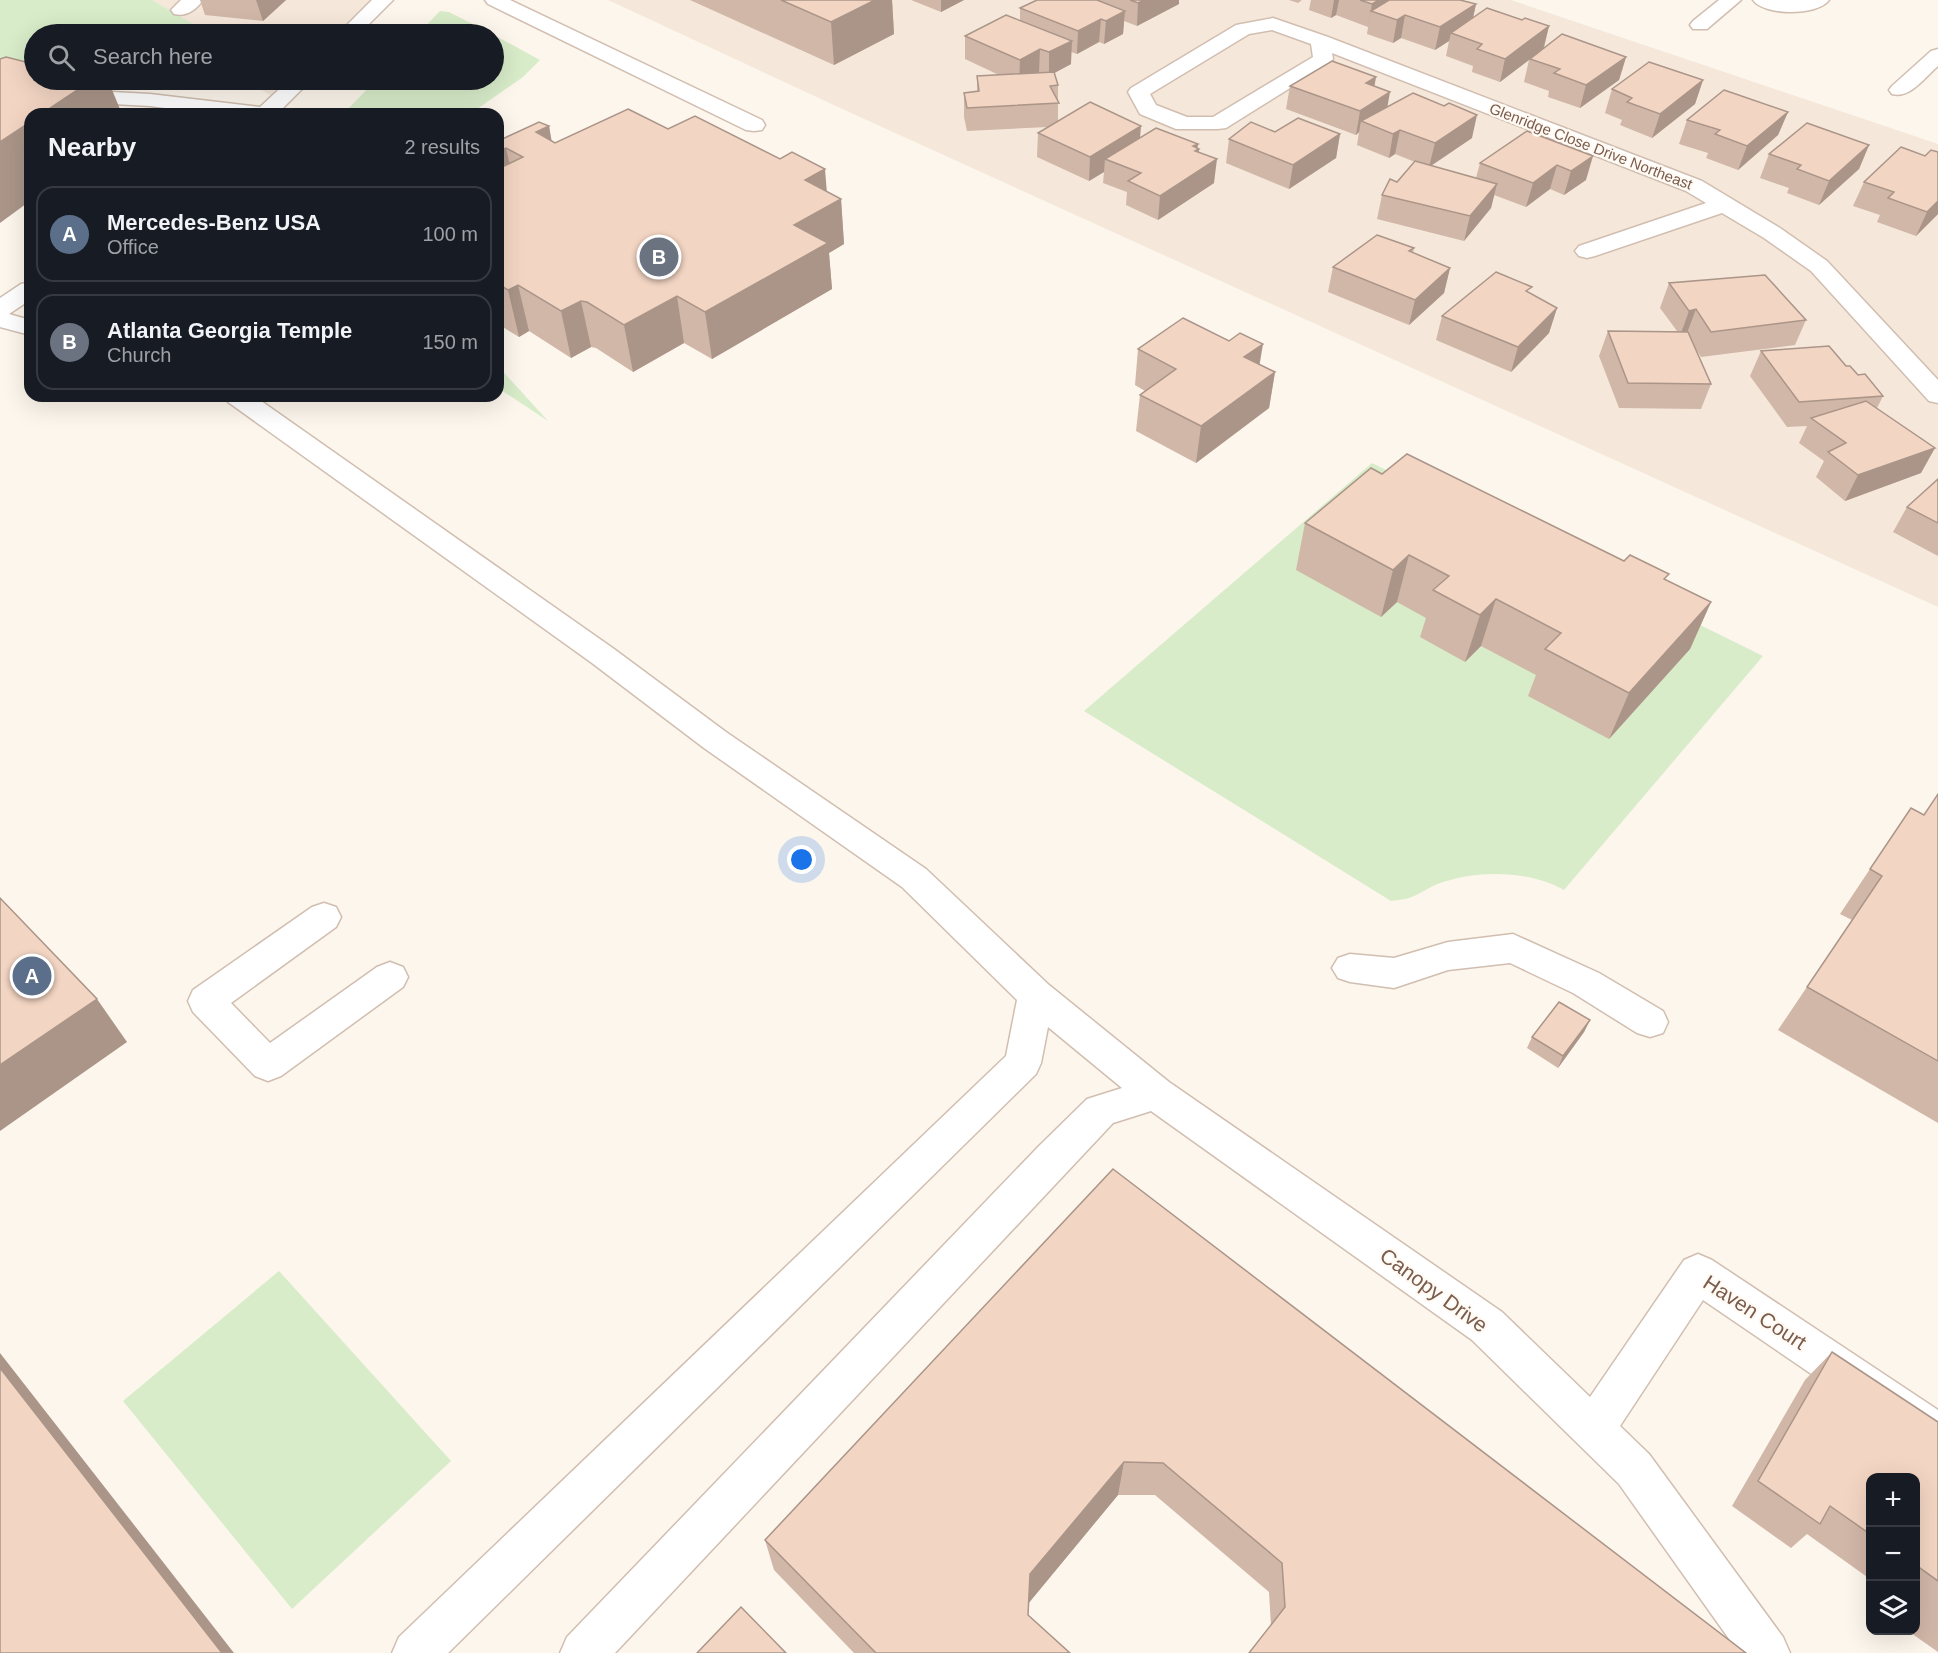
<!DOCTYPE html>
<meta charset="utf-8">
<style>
:root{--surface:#171b24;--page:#242831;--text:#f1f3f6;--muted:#9ea1a6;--line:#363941;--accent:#e76f51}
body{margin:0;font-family:Arial,sans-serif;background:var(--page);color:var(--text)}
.controls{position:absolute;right:18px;bottom:18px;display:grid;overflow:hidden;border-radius:12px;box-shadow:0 6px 24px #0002}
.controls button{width:54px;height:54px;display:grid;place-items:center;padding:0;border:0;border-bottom:2px solid var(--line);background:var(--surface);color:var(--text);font:30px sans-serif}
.you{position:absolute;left:802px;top:860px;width:21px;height:21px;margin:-15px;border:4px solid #fff;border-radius:50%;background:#1a73e8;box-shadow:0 0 0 9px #1a73e833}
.badge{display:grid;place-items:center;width:39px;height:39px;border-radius:50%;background:var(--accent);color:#fff;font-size:20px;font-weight:700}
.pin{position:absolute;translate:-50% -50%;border:3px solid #fff;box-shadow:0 2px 6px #0006}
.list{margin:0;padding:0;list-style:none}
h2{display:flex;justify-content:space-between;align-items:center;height:78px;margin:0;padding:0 24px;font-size:26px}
h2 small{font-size:20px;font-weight:400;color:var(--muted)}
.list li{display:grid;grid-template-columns:39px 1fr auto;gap:18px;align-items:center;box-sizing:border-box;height:96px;margin:0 12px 12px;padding:0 12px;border:2px solid var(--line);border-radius:18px}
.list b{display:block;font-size:22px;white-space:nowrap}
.list p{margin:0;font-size:20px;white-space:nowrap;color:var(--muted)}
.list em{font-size:20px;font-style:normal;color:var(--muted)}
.icon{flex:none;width:33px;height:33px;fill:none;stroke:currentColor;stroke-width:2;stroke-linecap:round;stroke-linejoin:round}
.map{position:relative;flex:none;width:1938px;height:1653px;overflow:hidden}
.search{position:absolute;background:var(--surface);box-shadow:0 6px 24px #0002;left:24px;top:24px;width:480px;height:66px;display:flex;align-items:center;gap:15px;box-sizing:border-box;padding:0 21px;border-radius:33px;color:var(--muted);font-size:22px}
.panel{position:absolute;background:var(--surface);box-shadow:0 6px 24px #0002;left:24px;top:108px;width:480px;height:294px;border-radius:18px}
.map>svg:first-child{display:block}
.residential{fill:#f5e8da}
.green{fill:#d8ecc9}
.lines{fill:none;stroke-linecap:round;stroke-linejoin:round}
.minor-casing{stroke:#d1beb0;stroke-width:3}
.minor{fill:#fff;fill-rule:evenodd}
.wall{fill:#d1b7a8}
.shaded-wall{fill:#aa9588}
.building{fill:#f3d5c3;stroke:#aa9588;stroke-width:1.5}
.labels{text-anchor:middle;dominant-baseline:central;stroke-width:4.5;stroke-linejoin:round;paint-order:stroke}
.far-street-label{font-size:15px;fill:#7a5c4d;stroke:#fffaf3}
.near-street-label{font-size:21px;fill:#7a5c4d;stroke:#fffaf3}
</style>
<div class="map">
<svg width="1938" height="1653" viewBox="0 0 1938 1653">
<rect width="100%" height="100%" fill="#fdf6ec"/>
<g class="residential">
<path d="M 108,0 L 383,0 L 350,34 L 167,34 Z"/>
<path d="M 608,0 L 1511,0 L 1938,144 L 1938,607 L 838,107 Z"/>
<path d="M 244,80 L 301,80 L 277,99 Z"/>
</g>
<g class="green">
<path d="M 0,0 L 152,0 L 210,34 L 34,34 L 34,76 L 0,76 Z"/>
<path d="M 440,11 L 449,12 L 492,34 L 418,34 Z"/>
<path d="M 494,35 L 540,60 L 523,77 L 470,114 L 343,114 L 376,80 L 494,80 Z"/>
<path d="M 498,366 L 548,421 L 498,388 Z"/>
<path d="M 1372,463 L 1763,656 L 1564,890 C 1528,870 1478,870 1440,883 C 1431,886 1423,892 1414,896 C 1408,899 1399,900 1391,901 L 1084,711 Z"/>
<path d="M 279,1271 L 451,1461 L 292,1609 L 123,1401 Z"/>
</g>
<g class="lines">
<g class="minor-casing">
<g id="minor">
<path d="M 181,0 L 203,0 C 196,10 186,17 174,14 L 171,10 Z"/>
<path d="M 372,0 L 393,0 L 359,34 L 338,34 Z"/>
<path d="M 485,0 L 510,0 L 762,120 L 765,125 L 762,130 L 754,131 L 746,130 L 488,4 Z"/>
<path d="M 1719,0 L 1741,0 L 1707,29 L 1693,29 L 1690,25 L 1693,21 Z"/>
<path d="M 1753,0 L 1829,0 C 1818,16 1764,16 1753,0 Z"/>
<path d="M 1273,18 L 1328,37 L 1702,181 L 1780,228 L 1827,261 L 1938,380 L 1938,403 L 1929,401 L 1811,271 L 1764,238 L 1722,213 L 1595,256 L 1587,258 L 1579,256 L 1575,251 L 1579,246 L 1706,203 L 1686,191 L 1332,53 L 1333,59 L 1330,63 L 1226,128 L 1218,129 L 1176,129 L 1140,114 L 1128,92 L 1131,88 L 1236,25 ZM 1272,30 L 1311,44 L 1313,57 L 1213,117 L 1187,117 L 1156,105 L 1150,94 L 1249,34 Z"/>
<path d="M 1938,49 L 1938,66 C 1925,77 1910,99 1892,94 L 1889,90 L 1892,86 L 1931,51 Z"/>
<path d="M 289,80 L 311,80 L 277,114 L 211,114 L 150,106 L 0,98 L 0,86 L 150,94 L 260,107 Z"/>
<path d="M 30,282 L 30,300 L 9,314 L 30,320 L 30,335 L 0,327 L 0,298 L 21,284 Z"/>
<path d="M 224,396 L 254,396 L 614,649 L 726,732 L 926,869 L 1049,985 L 1169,1082 L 1502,1312 L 1590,1397 L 1684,1260 L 1698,1254 L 1712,1260 L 1938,1410 L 1938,1456 L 1923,1450 L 1703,1300 L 1620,1426 L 1649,1454 L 1783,1637 L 1790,1653 L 1739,1653 L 1619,1484 L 1472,1340 L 1151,1111 L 1113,1123 L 615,1653 L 560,1653 L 567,1637 L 1039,1146 L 1087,1099 L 1122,1088 L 1048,1027 L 1041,1063 L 1036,1074 L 448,1653 L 392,1653 L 399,1637 L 1006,1056 L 1017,1000 L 902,887 L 704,748 L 592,663 L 228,402 Z"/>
<path d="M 324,903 L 336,907 L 341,917 L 336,927 L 231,1003 L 270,1043 L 377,967 L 390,962 L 403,967 L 408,977 L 403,987 L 281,1076 L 268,1081 L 255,1076 L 193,1012 L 188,1001 L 193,990 L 312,907 Z"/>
<path d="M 1513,934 L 1599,973 L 1663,1011 L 1668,1022 L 1663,1033 L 1650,1037 L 1637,1033 L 1573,993 L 1510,963 L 1448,970 L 1394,988 L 1350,982 L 1338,978 L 1332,968 L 1338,958 L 1350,954 L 1394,958 L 1448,942 Z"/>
</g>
</g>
<use href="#minor" class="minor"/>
</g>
<g class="wall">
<path d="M 200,0 L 286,0 L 263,21 L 205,15 Z"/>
<path d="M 690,0 L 892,0 L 894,34 L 834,65 Z"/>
<path d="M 911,0 L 964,0 L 941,12 Z"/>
<path d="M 1037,0 L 1179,0 L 1179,4 L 1137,26 L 1124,21 L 1123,34 L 1104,44 L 1099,42 L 1077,54 L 1071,52 L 1071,64 L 1054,73 L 1058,85 L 1058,121 L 1140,137 L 1198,144 L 1197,148 L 1199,152 L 1214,183 L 1158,220 L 1126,205 L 1127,192 L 1103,183 L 1104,172 L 1089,181 L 1037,157 L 1038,133 L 1048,127 L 967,131 L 964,117 L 964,93 L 977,91 L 977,76 L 999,75 L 965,59 L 965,36 L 1020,21 L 1020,8 Z"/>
<path d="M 1289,0 L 1302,0 L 1298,3 Z"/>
<path d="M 1311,0 L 1460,0 L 1476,4 L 1473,18 L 1522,20 L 1549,26 L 1544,48 L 1626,57 L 1619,80 L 1580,108 L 1548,97 L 1549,91 L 1524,82 L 1529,60 L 1500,82 L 1472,72 L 1473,66 L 1446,56 L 1449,41 L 1435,50 L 1401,38 L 1393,43 L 1367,34 L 1368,27 L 1336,15 L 1331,18 L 1309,10 Z"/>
<path d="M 1703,80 L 1695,104 L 1652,138 L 1620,125 L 1622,120 L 1605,113 L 1612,89 Z"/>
<path d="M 1290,86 L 1374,86 L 1387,107 L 1472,138 L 1431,166 L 1476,178 L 1480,163 L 1527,131 L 1586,180 L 1564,195 L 1550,189 L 1526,207 L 1494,195 L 1491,208 L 1464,241 L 1377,219 L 1382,195 L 1397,182 L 1415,162 L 1395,154 L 1389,158 L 1357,145 L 1359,132 L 1356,135 L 1286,109 Z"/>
<path d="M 1788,112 L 1778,135 L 1738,170 L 1706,158 L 1708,153 L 1679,144 L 1687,120 Z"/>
<path d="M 549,126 L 551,141 L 555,143 L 668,129 L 827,192 L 841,199 L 844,244 L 829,253 L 832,289 L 712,359 L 684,343 L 633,372 L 596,348 L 591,347 L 571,358 L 529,331 L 519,337 L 498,324 L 498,141 Z"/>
<path d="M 1275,132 L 1340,134 L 1336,158 L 1289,189 L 1226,163 L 1229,139 Z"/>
<path d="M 1869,145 L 1859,169 L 1819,205 L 1787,193 L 1789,188 L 1760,178 L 1769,154 Z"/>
<path d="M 1938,152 L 1938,214 L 1916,236 L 1877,222 L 1880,215 L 1853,206 L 1864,182 Z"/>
<path d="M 1414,248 L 1413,253 L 1450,268 L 1444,293 L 1409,325 L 1328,292 L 1333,267 Z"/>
<path d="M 1669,283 L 1806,320 L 1795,345 L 1701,357 L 1692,343 L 1711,384 L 1701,409 L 1619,408 L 1599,356 L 1608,331 L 1677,331 L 1660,308 Z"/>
<path d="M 1530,293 L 1557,308 L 1549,333 L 1511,372 L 1436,340 L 1442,316 Z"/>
<path d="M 1138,349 L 1260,364 L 1275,372 L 1269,408 L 1196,463 L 1136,431 L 1140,395 L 1145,391 L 1135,385 Z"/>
<path d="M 1761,351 L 1846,366 L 1858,375 L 1883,396 L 1877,408 L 1921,473 L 1845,501 L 1816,477 L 1824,461 L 1799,443 L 1807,426 L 1787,427 L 1750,376 Z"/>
<path d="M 1382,474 L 1624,561 L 1711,602 L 1690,649 L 1609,739 L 1528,696 L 1536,675 L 1481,646 L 1465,662 L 1420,637 L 1426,618 L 1397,602 L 1381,617 L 1296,570 L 1305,523 Z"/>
<path d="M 1938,479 L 1938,556 L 1893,532 L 1907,507 Z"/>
<path d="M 1938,794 L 1938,1123 L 1778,1030 L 1852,920 L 1840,914 L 1870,869 L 1924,815 Z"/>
<path d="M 1590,1020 L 1584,1032 L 1558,1068 L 1527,1048 L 1532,1037 Z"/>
<path d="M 1113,1169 L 1746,1653 L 1271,1626 L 1269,1592 L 1155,1495 L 1118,1495 L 1029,1602 L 1028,1615 L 1070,1653 L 854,1653 L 774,1570 L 765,1540 Z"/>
<path d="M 1832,1352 L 1938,1422 L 1938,1652 L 1911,1633 L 1912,1630 L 1916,1630 L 1916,1624 L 1920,1614 L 1916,1611 L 1916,1478 L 1870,1478 L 1870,1579 L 1807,1534 L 1791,1548 L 1732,1506 L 1805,1380 Z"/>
</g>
<g class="shaded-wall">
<path d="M 256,0 L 286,0 L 263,21 Z"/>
<path d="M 875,0 L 892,0 L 894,34 L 834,65 L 831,22 Z"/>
<path d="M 941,0 L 964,0 L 941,12 Z"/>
<path d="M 1144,0 L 1179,0 L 1179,4 L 1137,26 L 1138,3 Z"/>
<path d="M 1334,0 L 1339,0 L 1336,15 L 1331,18 Z"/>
<path d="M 1379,0 L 1404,0 L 1371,11 L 1368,27 L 1372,4 Z"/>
<path d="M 1476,4 L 1471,27 L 1451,33 L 1449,41 L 1435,50 L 1440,27 Z"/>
<path d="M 1125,11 L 1123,34 L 1104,44 L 1106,21 Z"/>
<path d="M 1405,15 L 1401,38 L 1393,43 L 1397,20 Z"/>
<path d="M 1101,19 L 1099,42 L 1077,54 L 1078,31 Z"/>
<path d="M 1549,26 L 1543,50 L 1530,59 L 1529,60 L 1500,82 L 1505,59 Z"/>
<path d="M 1072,41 L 1071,64 L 1049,76 L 1049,52 Z"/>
<path d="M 1040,49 L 1039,72 L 1019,84 L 1020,60 Z"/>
<path d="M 1626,57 L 1619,80 L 1580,108 L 1586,85 Z"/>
<path d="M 1376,77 L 1372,101 L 1366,83 Z"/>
<path d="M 92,80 L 108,80 L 122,114 L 41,114 Z"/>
<path d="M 1703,80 L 1695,104 L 1652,138 L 1660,114 Z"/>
<path d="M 1390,92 L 1386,115 L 1361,121 L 1359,132 L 1356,135 L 1360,111 Z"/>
<path d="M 1788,112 L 1778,135 L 1738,170 L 1747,146 Z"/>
<path d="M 1477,115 L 1472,138 L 1429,167 L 1435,143 Z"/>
<path d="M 30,122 L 30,201 L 0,223 L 0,142 Z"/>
<path d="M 549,126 L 557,171 L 536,132 Z"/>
<path d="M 1141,126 L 1139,150 L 1105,159 L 1104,172 L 1089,181 L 1090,157 Z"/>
<path d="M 1400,130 L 1395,154 L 1389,158 L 1393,134 Z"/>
<path d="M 1340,134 L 1336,158 L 1289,189 L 1293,165 Z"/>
<path d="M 1198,144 L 1197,150 L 1199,149 L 1197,172 L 1217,159 L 1214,183 L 1158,220 L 1160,196 L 1193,146 Z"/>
<path d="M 1869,145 L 1859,169 L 1819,205 L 1829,181 Z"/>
<path d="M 506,148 L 516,193 L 498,176 L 498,151 Z"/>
<path d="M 1593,156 L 1586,180 L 1564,195 L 1571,171 Z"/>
<path d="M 1557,165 L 1550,189 L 1526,207 L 1533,183 Z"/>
<path d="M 825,169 L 828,206 L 841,199 L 844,244 L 829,253 L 832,289 L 712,359 L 705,312 L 805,180 Z"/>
<path d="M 1497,184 L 1491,208 L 1464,241 L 1470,216 Z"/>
<path d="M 1938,201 L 1938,214 L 1916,236 L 1927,212 Z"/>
<path d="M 1450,268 L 1444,293 L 1409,325 L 1415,300 Z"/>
<path d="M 518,285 L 529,331 L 519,337 L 508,290 Z"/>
<path d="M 677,296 L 684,343 L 633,372 L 624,325 Z"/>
<path d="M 581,301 L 591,347 L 571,358 L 561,311 Z"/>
<path d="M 1557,308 L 1549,333 L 1511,372 L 1518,347 Z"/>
<path d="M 1696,309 L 1687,333 L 1680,336 L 1689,311 Z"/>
<path d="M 1263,344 L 1257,380 L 1244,357 Z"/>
<path d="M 1275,372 L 1269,408 L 1196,463 L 1201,426 Z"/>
<path d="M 1935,448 L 1921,473 L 1845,501 L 1858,475 Z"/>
<path d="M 1409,555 L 1397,602 L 1381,617 L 1393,570 Z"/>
<path d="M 1496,599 L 1481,646 L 1465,662 L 1480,615 Z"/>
<path d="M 1711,602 L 1690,649 L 1609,739 L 1629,693 Z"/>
<path d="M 97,999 L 127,1042 L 0,1131 L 0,1065 Z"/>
<path d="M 1590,1020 L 1584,1032 L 1558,1068 L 1563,1056 Z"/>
<path d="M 0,1353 L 234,1653 L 222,1653 L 0,1368 Z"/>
<path d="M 1124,1462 L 1118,1495 L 1028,1604 L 1030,1574 Z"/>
</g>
<g class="building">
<path d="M 781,0 L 875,0 L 831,22 Z"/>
<path d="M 1037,0 L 1097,0 L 1125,11 L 1106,21 L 1101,19 L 1078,31 L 1020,8 Z"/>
<path d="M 1130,0 L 1144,0 L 1138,3 Z"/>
<path d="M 1360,0 L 1379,0 L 1372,4 Z"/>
<path d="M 1389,0 L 1460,0 L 1476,4 L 1440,27 L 1405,15 L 1397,20 L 1371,11 Z"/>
<path d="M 1487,8 L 1522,20 L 1525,18 L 1549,26 L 1505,59 L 1477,49 L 1482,44 L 1451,33 Z"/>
<path d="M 1006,15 L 1072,41 L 1049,52 L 1040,49 L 1020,60 L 965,36 Z"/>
<path d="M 1562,34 L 1626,57 L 1586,85 L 1554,73 L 1560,69 L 1530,59 Z"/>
<path d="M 6,57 L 34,64 L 34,80 L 92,80 L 41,114 L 30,114 L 30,122 L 0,142 L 0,59 Z"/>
<path d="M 1332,61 L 1376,77 L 1366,83 L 1390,92 L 1360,111 L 1290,86 Z"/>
<path d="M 1649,62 L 1703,80 L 1660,114 L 1627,102 L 1632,98 L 1612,89 Z"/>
<path d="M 1054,72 L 1058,85 L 1050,86 L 1059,103 L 967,108 L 964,93 L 979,91 L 977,76 Z"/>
<path d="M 1724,90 L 1788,112 L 1747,146 L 1715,134 L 1720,130 L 1687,120 Z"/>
<path d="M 1413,93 L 1444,106 L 1449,103 L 1477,115 L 1435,143 L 1400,130 L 1393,134 L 1361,121 Z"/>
<path d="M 1090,102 L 1141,126 L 1090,157 L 1038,133 Z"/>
<path d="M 628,109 L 668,129 L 695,116 L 780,159 L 792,152 L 825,169 L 805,180 L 841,199 L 794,225 L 828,243 L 705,312 L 677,296 L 624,325 L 587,302 L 581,301 L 561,311 L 518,285 L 508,290 L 498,284 L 498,169 L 523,157 L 506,148 L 498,151 L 498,141 L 539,122 L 549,126 L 536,132 L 555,143 Z"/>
<path d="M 1298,118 L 1340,134 L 1293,165 L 1229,139 L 1251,122 L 1275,132 Z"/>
<path d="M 1807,123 L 1869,145 L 1829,181 L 1797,169 L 1801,165 L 1769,154 Z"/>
<path d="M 1156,128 L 1198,144 L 1193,146 L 1199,149 L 1195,151 L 1217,159 L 1160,196 L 1128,181 L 1141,173 L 1105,159 Z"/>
<path d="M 1527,131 L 1593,156 L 1571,171 L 1557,165 L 1533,183 L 1480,163 Z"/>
<path d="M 1901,147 L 1925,156 L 1931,150 L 1938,152 L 1938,201 L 1927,212 L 1888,198 L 1894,192 L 1864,182 Z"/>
<path d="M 1415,161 L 1497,184 L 1470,216 L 1382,195 L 1390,179 L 1397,182 Z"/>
<path d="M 1377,235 L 1414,248 L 1409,251 L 1450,268 L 1415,300 L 1333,267 Z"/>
<path d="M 1496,272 L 1532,287 L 1526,291 L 1557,308 L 1518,347 L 1442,316 Z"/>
<path d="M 1765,275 L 1806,320 L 1711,332 L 1696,309 L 1689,311 L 1669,283 Z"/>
<path d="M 1183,318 L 1229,341 L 1240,333 L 1263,344 L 1244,357 L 1275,372 L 1201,426 L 1140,395 L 1176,369 L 1138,349 Z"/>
<path d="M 1608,331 L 1688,332 L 1711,384 L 1628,383 Z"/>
<path d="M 1829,346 L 1846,366 L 1850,366 L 1858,375 L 1865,374 L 1883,396 L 1799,402 L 1761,351 Z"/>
<path d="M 1866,401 L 1935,448 L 1858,475 L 1828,452 L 1846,443 L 1811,418 Z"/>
<path d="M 1407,454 L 1624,561 L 1630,555 L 1669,574 L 1664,579 L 1711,602 L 1629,693 L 1545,649 L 1561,633 L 1496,599 L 1480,615 L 1433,590 L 1449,576 L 1409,555 L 1393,570 L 1305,523 L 1371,468 L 1382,474 Z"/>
<path d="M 1938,479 L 1938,523 L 1907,507 Z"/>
<path d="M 1938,794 L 1938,1061 L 1807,987 L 1882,876 L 1870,869 L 1911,808 L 1924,815 Z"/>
<path d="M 0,898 L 97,999 L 0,1065 Z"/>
<path d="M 1559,1002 L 1590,1020 L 1563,1056 L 1532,1037 Z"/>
<path d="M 1113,1169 L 1746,1653 L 1249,1653 L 1285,1607 L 1282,1563 L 1163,1463 L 1124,1462 L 1030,1574 L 1028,1615 L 1070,1653 L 876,1653 L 765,1540 Z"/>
<path d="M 1832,1352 L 1938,1422 L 1938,1581 L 1916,1565 L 1916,1478 L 1870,1478 L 1870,1534 L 1830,1506 L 1820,1524 L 1758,1481 Z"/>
<path d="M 0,1368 L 222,1653 L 0,1653 Z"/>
<path d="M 741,1607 L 786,1653 L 697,1653 Z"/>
</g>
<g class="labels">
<g class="far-street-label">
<text transform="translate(1591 146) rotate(21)">Glenridge Close Drive Northeast</text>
</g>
<g class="near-street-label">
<text transform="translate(1434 1290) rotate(36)">Canopy Drive</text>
<text transform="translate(1755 1312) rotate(33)">Haven Court</text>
</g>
</g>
</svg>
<div class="controls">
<button>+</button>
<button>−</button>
<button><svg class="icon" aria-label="layers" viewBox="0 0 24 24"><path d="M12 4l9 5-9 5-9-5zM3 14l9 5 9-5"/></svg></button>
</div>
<div class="you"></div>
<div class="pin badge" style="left:32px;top:976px;background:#5c6f8a">A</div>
<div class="pin badge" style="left:659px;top:257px;background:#6b7280">B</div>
<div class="search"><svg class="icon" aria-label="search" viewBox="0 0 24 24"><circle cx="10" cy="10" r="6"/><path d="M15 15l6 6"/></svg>Search here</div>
<section class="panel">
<h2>Nearby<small>2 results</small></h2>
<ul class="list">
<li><span class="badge" style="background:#5c6f8a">A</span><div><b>Mercedes-Benz USA</b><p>Office</p></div><em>100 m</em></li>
<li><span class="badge" style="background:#6b7280">B</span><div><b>Atlanta Georgia Temple</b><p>Church</p></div><em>150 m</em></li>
</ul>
</section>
</div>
